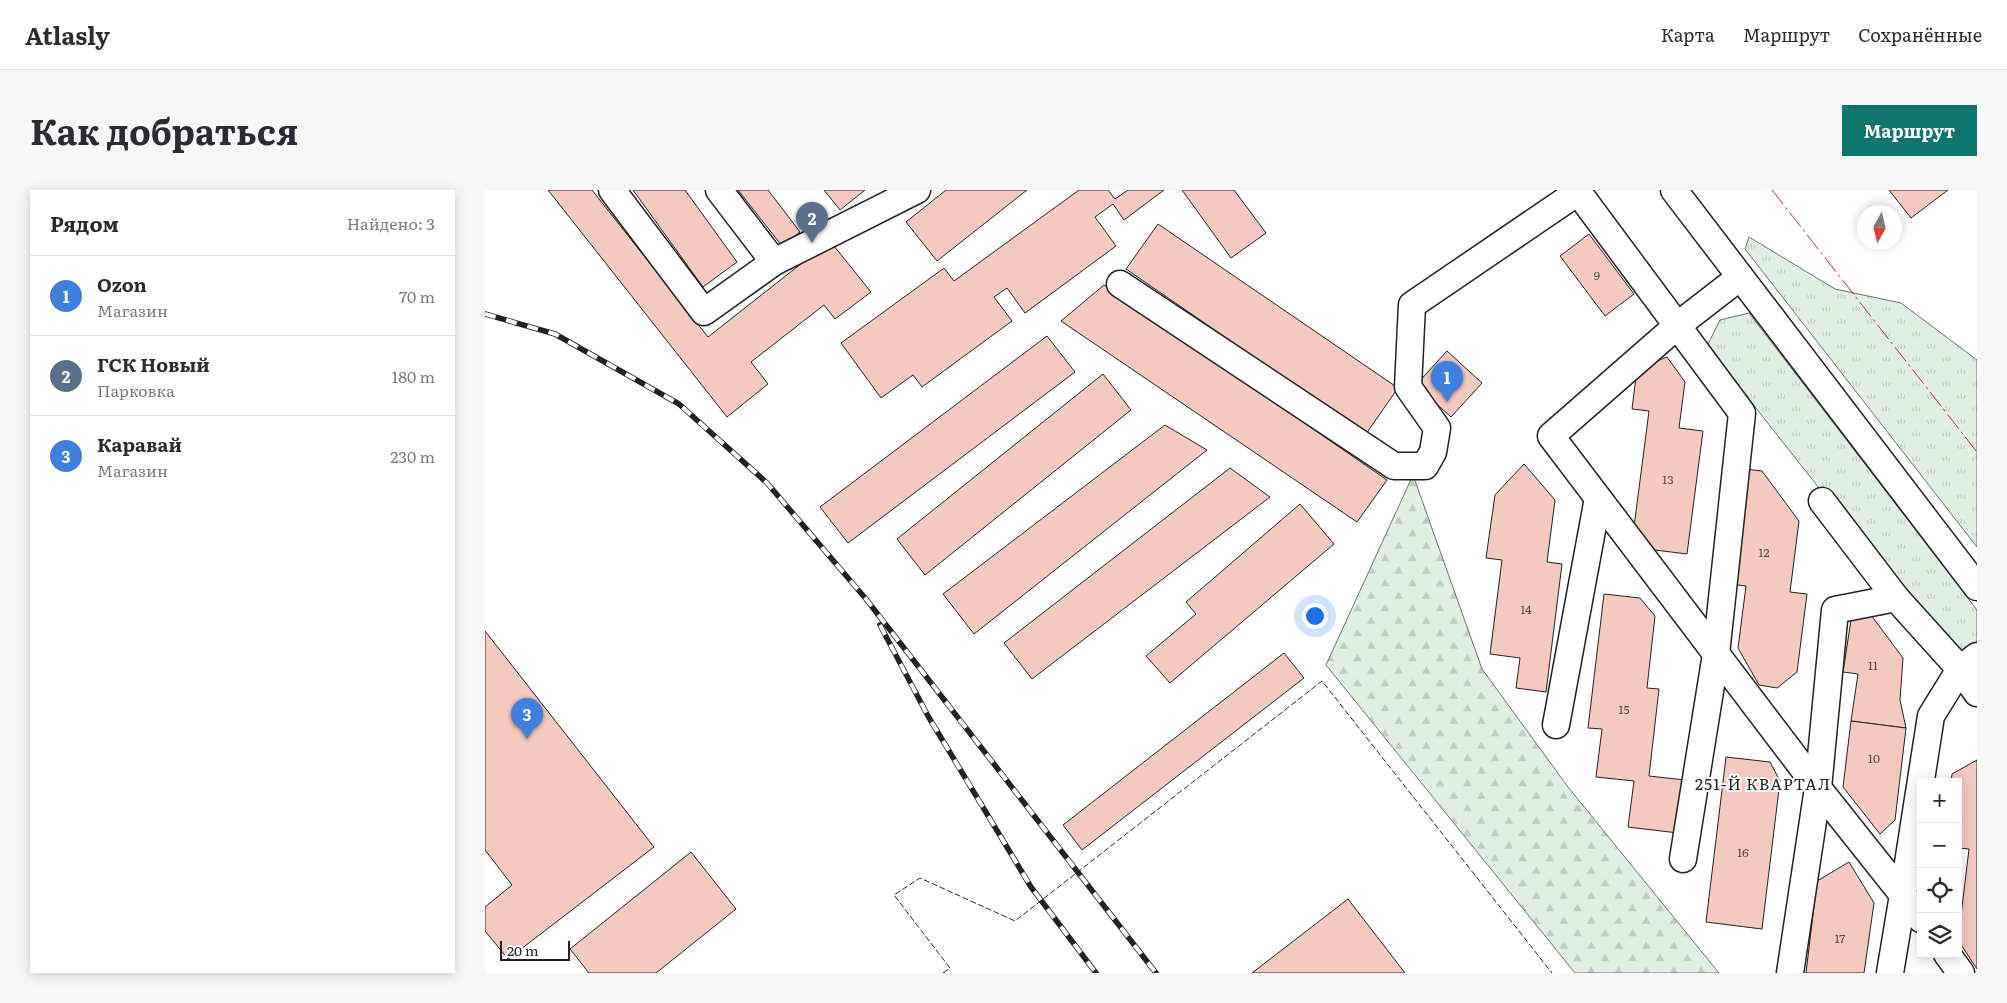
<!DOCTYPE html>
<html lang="ru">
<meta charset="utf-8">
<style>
:root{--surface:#fff;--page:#f7f7f7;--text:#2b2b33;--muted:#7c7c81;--line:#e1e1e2;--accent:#0f766e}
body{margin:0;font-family:Literata,serif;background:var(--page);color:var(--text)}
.controls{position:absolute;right:15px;bottom:15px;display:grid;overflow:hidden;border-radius:0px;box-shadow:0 2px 12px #0003}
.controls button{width:45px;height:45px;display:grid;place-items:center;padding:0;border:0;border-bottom:1px solid var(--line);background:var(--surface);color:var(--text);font:25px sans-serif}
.compass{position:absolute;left:1372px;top:15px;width:45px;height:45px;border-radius:50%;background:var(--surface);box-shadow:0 2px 12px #0003;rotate:188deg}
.scale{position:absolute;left:15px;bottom:12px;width:70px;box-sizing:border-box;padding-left:5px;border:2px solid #222;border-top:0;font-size:14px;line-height:18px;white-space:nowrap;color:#222;-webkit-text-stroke:4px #fff;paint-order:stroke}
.you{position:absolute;left:829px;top:425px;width:18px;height:18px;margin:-12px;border:4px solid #fff;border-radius:50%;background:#1a73e8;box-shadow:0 0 0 8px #1a73e833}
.badge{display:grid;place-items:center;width:32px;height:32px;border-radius:50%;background:var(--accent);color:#fff;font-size:16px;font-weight:700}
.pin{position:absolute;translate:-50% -41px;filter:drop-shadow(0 1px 2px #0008)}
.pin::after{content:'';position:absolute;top:26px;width:18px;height:15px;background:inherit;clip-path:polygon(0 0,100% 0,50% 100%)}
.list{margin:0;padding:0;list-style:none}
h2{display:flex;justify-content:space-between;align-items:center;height:65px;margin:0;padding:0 20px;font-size:21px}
h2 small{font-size:16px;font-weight:400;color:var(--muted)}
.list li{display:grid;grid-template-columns:32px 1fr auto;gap:15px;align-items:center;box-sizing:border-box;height:80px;padding:0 20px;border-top:1px solid var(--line)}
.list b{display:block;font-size:19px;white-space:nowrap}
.list p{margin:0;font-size:16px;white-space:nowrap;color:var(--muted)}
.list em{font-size:16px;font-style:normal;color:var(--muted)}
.icon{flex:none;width:28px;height:28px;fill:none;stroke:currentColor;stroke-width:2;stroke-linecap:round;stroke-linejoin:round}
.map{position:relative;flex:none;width:1492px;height:783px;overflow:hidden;border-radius:0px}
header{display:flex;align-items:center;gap:30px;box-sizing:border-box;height:70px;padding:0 25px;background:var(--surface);border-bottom:1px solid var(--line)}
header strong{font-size:24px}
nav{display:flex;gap:28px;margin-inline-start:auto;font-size:18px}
.intro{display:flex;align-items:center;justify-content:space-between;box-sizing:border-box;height:120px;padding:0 30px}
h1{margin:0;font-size:35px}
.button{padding:12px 22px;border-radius:0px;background:var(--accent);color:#fff;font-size:18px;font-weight:700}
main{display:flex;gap:30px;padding:0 30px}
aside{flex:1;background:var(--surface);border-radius:0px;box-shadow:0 2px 12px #0003}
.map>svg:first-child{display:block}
.grass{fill:url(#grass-tufts);stroke:#6f6f6f}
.forest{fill:url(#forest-firs);stroke:#6f6f6f}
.building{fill:#f3c9c0;stroke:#222}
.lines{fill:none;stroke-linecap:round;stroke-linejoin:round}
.minor-casing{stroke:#222;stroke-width:29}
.minor{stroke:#fff;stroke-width:26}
.rail-casing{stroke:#222;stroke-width:5.5}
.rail{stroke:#fff;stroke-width:4;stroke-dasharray:11;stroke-linecap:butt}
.fence{stroke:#222;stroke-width:1;stroke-dasharray:6 2.5;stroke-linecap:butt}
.power{stroke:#c62828;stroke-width:1;stroke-dasharray:18 4 2.5 4;stroke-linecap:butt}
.labels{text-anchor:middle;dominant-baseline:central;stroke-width:4;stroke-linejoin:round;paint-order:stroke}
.number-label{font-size:12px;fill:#564c4a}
.neighbourhood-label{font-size:16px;letter-spacing:1px;fill:#222;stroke:#fff}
</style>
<header>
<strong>Atlasly</strong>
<nav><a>Карта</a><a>Маршрут</a><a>Сохранённые</a></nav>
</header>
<div class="intro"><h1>Как добраться</h1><a class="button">Маршрут</a></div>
<main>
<aside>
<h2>Рядом<small>Найдено: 3</small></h2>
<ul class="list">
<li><span class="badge" style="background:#3f7fe0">1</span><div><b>Ozon</b><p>Магазин</p></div><em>70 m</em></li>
<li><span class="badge" style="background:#5c6f8a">2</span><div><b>ГСК Новый</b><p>Парковка</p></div><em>180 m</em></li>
<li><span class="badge" style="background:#3f7fe0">3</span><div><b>Каравай</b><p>Магазин</p></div><em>230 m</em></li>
</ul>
</aside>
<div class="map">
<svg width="1492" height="783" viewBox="0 0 1492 783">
<defs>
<pattern id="grass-tufts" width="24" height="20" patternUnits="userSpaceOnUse" patternTransform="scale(1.25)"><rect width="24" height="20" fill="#e0efe3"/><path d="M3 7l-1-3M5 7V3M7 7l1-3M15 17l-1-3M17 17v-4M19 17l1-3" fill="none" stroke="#c0cdc2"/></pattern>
<pattern id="forest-firs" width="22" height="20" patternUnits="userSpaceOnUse" patternTransform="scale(1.25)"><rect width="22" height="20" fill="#e0efe3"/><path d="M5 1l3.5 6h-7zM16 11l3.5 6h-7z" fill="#c0cdc2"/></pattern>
</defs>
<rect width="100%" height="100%" fill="#fff"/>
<g class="grass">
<path d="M 1264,47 L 1350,99 L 1416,113 L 1492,170 L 1492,357 L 1260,59 Z"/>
<path d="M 1264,123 L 1492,420 L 1492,459 L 1472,473 L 1222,156 L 1235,130 Z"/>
</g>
<path class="forest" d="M 928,285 L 997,479 L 1083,597 L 1234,783 L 1090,783 L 841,475 Z"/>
<g class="building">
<path d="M 63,0 L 107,0 L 223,147 L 345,51 L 386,102 L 350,129 L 339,115 L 266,172 L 283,194 L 242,227 Z"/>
<path d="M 148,0 L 200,0 L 252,72 L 218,97 Z"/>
<path d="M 253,0 L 283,0 L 315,42 L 297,56 Z"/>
<path d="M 339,0 L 380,0 L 355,20 Z"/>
<path d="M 461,0 L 542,0 L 452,71 L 421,32 Z"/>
<path d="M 594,0 L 623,0 L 630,9 L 643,0 L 679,0 L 639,30 L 628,14 L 610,27 L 631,56 L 540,123 L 522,98 L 509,107 L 527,131 L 437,197 L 428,185 L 396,208 L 356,153 L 459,78 L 469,91 Z"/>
<path d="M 697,0 L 749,0 L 781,43 L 746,68 Z"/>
<path d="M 1404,0 L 1463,0 L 1426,28 Z"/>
<path d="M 673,34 L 913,198 L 881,244 L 641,79 Z"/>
<path d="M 1104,44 L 1149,104 L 1120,126 L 1075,66 Z"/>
<path d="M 619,95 L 902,290 L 872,332 L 576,131 Z"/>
<path d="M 562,146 L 590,182 L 363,353 L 335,317 Z"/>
<path d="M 962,161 L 997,193 L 966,227 L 931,195 Z"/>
<path d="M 1182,167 L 1200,192 L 1194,238 L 1218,241 L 1202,364 L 1170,360 L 1149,337 L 1164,221 L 1147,219 L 1152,179 Z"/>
<path d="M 618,184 L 646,220 L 440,385 L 412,349 Z"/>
<path d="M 680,235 L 722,260 L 489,444 L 458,404 Z"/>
<path d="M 1039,274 L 1070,310 L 1062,372 L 1077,374 L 1061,502 L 1031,498 L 1035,468 L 1005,464 L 1017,370 L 1001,368 L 1010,305 Z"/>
<path d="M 745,278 L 785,307 L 547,489 L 519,453 Z"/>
<path d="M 1260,279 L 1277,281 L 1314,331 L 1305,402 L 1322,404 L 1312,482 L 1292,498 L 1274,495 L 1253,458 L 1261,396 L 1245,394 Z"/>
<path d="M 815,314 L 849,354 L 685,493 L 661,466 L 711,424 L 701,412 Z"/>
<path d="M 1119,404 L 1155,408 L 1170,426 L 1162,498 L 1174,499 L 1164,586 L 1200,590 L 1193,643 L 1143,637 L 1149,591 L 1111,587 L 1117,539 L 1103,538 Z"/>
<path d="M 1380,417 L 1418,468 L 1415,510 L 1421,538 L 1366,531 L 1373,484 L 1358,482 L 1366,430 Z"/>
<path d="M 0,441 L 169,657 L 23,769 L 0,741 L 0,717 L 27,695 L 0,660 Z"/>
<path d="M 799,463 L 819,488 L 597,660 L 578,635 Z"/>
<path d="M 1366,531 L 1421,538 L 1410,630 L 1395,644 L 1358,597 Z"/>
<path d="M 1241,567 L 1285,572 L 1295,591 L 1277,739 L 1221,732 Z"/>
<path d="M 1492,570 L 1492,779 L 1473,750 L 1484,659 L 1473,658 L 1473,592 L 1466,592 L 1467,584 Z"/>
<path d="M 206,662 L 251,719 L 171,783 L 104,783 L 85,759 Z"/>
<path d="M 1364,672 L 1389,713 L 1379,783 L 1321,783 L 1332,691 Z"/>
<path d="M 863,709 L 920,783 L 767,783 Z"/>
</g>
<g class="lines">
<g class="minor-casing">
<g id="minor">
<path d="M 127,0 L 219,122 L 289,72 L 432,0"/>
<path d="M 234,0 L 289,72"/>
<path d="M 1095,0 L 1093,2 L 1257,223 L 1231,464 L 1198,669"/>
<path d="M 1189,0 L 1492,397"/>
<path d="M 1255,87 L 1193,135 L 1066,246 L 1333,598 L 1305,783"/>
<path d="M 635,94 L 909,276 L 940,276 L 948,262 L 952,238 L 923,197 L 927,115 L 1093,2"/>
<path d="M 1337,311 L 1411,408 L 1475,479 L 1492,503"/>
<path d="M 1411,408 L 1350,420 L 1333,598 L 1418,705 L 1446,526 L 1475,479 L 1492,466"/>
<path d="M 1071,535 L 1113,308"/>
<path d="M 1418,705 L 1436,729"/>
<path d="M 1462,764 L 1476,783"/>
<path d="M 1405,783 L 1418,705"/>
</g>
</g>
<use href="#minor" class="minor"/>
<g class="rail-casing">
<g id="rail">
<path d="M 0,124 L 70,144 L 194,214 L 282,293 L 381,409 L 671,783"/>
<path d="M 395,435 L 443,526 L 546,697 L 611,783"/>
</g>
</g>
<use href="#rail" class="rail"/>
<path class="fence" d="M 458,783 L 465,778 L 409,705 L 435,688 L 530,731 L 837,491 L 1067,783"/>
<path class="power" d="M 1287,0 L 1492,262"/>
</g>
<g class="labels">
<g class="number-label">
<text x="1112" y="85">9</text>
<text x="1183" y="289">13</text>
<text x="1279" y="362">12</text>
<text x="1041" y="419">14</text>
<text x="1388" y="475">11</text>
<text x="1139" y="519">15</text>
<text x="1389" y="568">10</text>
<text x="1258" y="662">16</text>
<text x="1355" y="748">17</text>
</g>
<g class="neighbourhood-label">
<text x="1278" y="593">251-Й КВАРТАЛ</text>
</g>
</g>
</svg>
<div class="controls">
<button>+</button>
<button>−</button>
<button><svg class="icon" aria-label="locate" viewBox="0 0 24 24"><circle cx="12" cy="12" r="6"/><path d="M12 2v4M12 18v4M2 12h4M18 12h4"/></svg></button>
<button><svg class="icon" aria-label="layers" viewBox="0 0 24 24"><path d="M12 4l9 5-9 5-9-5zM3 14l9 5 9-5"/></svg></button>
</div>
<svg class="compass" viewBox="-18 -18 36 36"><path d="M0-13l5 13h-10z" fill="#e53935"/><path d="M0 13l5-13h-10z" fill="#7c7c81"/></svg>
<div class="scale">20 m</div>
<div class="you"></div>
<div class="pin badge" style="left:962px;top:212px;background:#3f7fe0">1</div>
<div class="pin badge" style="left:327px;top:53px;background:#5c6f8a">2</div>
<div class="pin badge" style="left:42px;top:549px;background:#3f7fe0">3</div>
</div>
</main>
